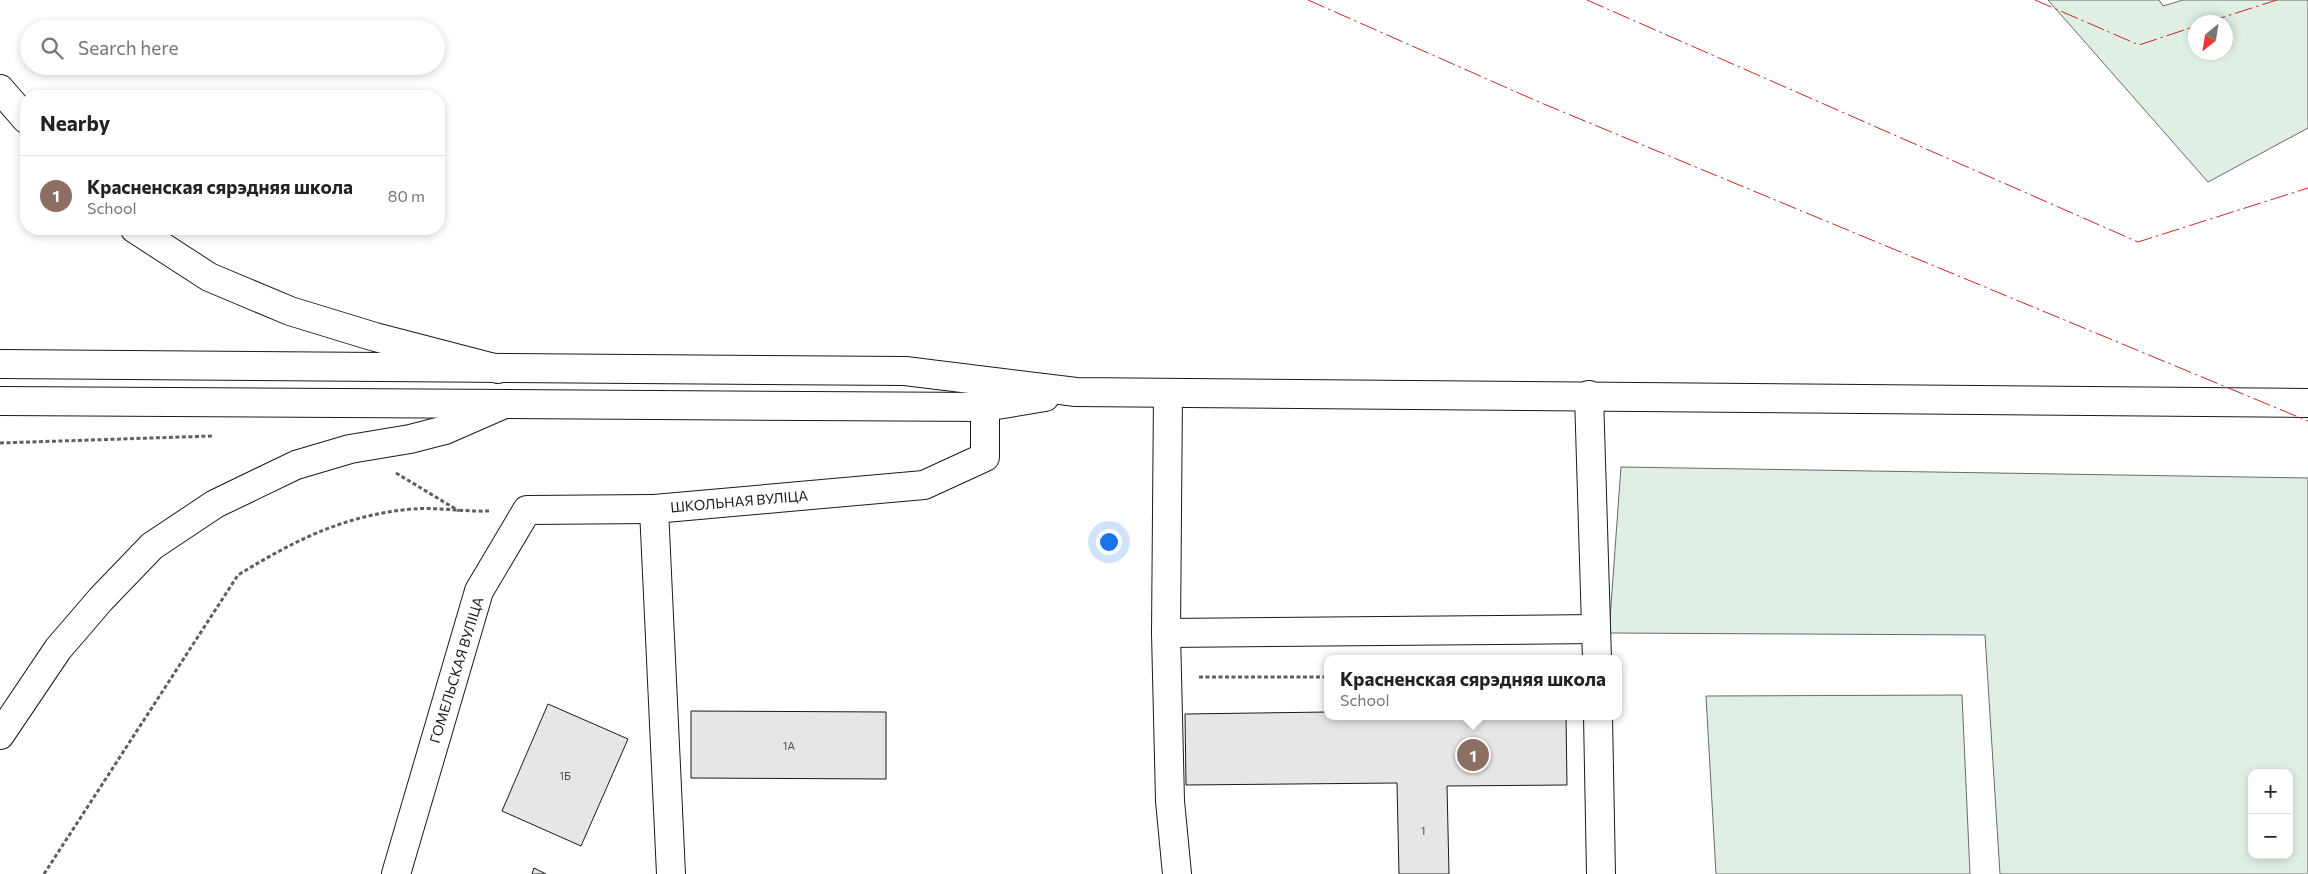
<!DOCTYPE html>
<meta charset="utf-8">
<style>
:root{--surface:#fff;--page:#f2f2f2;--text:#222;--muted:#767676;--line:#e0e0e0;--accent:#111827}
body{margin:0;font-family:Commissioner,sans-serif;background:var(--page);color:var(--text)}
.controls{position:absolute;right:15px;bottom:15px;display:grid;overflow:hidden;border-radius:10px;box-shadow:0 2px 8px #0003}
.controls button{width:45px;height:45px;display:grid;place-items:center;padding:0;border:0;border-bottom:1px solid var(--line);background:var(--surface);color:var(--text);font:25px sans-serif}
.compass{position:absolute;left:2188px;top:15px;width:45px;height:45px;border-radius:50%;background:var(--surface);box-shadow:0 2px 8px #0003;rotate:210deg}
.you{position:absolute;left:1108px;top:541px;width:18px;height:18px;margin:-12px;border:4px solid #fff;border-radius:50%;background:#1a73e8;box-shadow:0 0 0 8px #1a73e833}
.badge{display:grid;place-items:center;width:32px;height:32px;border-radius:50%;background:var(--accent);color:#fff;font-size:16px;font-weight:700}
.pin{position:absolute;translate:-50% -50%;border:2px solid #fff;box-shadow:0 1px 5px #0006}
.popup{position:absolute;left:1324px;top:655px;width:298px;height:65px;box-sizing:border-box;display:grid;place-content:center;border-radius:10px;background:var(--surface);filter:drop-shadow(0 1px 4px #0005);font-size:16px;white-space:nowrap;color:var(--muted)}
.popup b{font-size:19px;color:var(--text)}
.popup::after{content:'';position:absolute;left:50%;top:100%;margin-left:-10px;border:10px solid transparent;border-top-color:var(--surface)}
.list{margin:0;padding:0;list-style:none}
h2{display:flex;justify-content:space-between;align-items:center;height:65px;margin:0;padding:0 20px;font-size:21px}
h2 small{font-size:16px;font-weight:400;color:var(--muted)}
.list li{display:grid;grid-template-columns:32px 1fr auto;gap:15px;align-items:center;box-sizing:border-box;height:80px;padding:0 20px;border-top:1px solid var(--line)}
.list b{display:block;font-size:19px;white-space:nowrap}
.list p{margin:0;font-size:16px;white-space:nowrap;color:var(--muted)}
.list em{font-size:16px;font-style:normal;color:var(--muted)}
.icon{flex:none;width:28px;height:28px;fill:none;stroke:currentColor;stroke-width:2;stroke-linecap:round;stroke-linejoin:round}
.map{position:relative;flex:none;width:2308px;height:874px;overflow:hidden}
.search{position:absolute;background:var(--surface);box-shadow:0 2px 8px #0003;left:20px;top:20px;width:425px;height:55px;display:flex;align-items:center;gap:12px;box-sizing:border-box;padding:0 18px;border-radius:28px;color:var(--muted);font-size:19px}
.panel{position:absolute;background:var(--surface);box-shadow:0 2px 8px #0003;left:20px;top:90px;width:425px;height:145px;border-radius:20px}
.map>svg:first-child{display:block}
.green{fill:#e0efe3;stroke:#6a6a6a;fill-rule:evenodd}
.building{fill:#e6e6e6;stroke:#1a1a1a}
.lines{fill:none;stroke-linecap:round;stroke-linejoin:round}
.minor-casing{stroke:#1a1a1a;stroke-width:30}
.major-casing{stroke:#1a1a1a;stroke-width:30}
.highway-casing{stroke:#1a1a1a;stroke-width:30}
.path{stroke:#5f5f5f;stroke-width:3;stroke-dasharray:4 2.5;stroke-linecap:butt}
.minor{stroke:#fff;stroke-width:28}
.major{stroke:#fff;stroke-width:28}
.highway{stroke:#fff;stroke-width:28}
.power{stroke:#c62828;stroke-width:1;stroke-dasharray:18 4 2.5 4;stroke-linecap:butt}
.labels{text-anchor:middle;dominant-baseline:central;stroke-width:4;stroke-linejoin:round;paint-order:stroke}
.number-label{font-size:11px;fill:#4d4d4d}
.street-label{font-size:14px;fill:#1a1a1a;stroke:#fff}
</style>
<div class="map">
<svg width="2308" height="874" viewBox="0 0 2308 874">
<rect width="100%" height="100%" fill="#fff"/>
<g class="green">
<path d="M 2048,0 L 2159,0 L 2163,6 L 2183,0 L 2308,0 L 2308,128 L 2208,182 ZM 2196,22 L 2226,22 L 2226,52 L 2196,52 Z"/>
<path d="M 1621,467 L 2308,478 L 2308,874 L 2000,874 L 1985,635 L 1609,633 ZM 2252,773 L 2289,773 L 2289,855 L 2252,855 Z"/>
<path d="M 1962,695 L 1970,874 L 1716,874 L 1706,696 Z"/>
</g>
<g class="building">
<path d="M 548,704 L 628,739 L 581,846 L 502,811 Z"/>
<path d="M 691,711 L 886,712 L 886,779 L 691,778 Z"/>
<path d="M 1328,712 L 1328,716 L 1566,716 L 1567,785 L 1447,786 L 1449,874 L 1399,874 L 1397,783 L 1186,785 L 1185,714 Z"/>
<path d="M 534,868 L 546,874 L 532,874 Z"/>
</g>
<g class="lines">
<g class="minor-casing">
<g id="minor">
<path d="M 1168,393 L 1166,633 L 1596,629"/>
<path d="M 1589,395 L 1597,659"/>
<path d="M 1166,633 L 1170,801 L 1177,874"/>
<path d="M 1598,716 L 1601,874"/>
<path d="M 396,874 L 479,591 L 527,510 L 654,509"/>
<path d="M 671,874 L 654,509 L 924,485 L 985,457 L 985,407"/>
</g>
</g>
<g class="major-casing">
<g id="major">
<path d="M 0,364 L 905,371 L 1076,392 L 2308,403"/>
<path d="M 0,401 L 985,407 L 1045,397"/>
</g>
</g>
<g class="highway-casing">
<g id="highway">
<path d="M 0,89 L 26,119"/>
<path d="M 135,229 L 209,277 L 290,311 L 375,337 L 498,369"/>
<path d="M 0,735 L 58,649 L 101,599 L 152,546 L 215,504 L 296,465 L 350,449 L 410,439 L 445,430 L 500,406"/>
</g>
</g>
<g class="path">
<path d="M 0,443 L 212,436"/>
<path d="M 396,473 L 459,511"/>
<path d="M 1199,677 L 1328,677"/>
<path d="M 44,874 L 238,575 C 295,540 345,515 412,509 C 437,507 464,512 489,511"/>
</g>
<use href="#minor" class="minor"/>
<use href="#major" class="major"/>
<use href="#highway" class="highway"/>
<g class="power">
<path d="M 1308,0 L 1539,102 L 2308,421"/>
<path d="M 1587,0 L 2138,242 L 2308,188"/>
<path d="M 2035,0 L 2139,45 L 2196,26"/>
<path d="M 2208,22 L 2277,0"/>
</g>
</g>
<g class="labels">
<g class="number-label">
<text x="789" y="745">1А</text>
<text x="565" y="775">1Б</text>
<text x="1423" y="830">1</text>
</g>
<g class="street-label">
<text transform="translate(739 501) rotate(-5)">ШКОЛЬНАЯ ВУЛІЦА</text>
<text transform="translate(456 670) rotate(-73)">ГОМЕЛЬСКАЯ ВУЛІЦА</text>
</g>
</g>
</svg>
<div class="controls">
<button>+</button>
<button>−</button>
</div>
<svg class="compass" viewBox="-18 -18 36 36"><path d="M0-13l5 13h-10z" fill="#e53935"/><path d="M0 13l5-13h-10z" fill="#767676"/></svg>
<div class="you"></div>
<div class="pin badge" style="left:1473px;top:755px;background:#8d6e63">1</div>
<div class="popup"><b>Красненская сярэдняя школа</b>School</div>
<div class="search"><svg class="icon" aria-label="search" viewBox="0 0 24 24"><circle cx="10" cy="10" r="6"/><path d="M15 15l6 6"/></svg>Search here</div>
<section class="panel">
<h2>Nearby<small></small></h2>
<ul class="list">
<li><span class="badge" style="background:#8d6e63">1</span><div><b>Красненская сярэдняя школа</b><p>School</p></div><em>80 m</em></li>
</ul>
</section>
</div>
